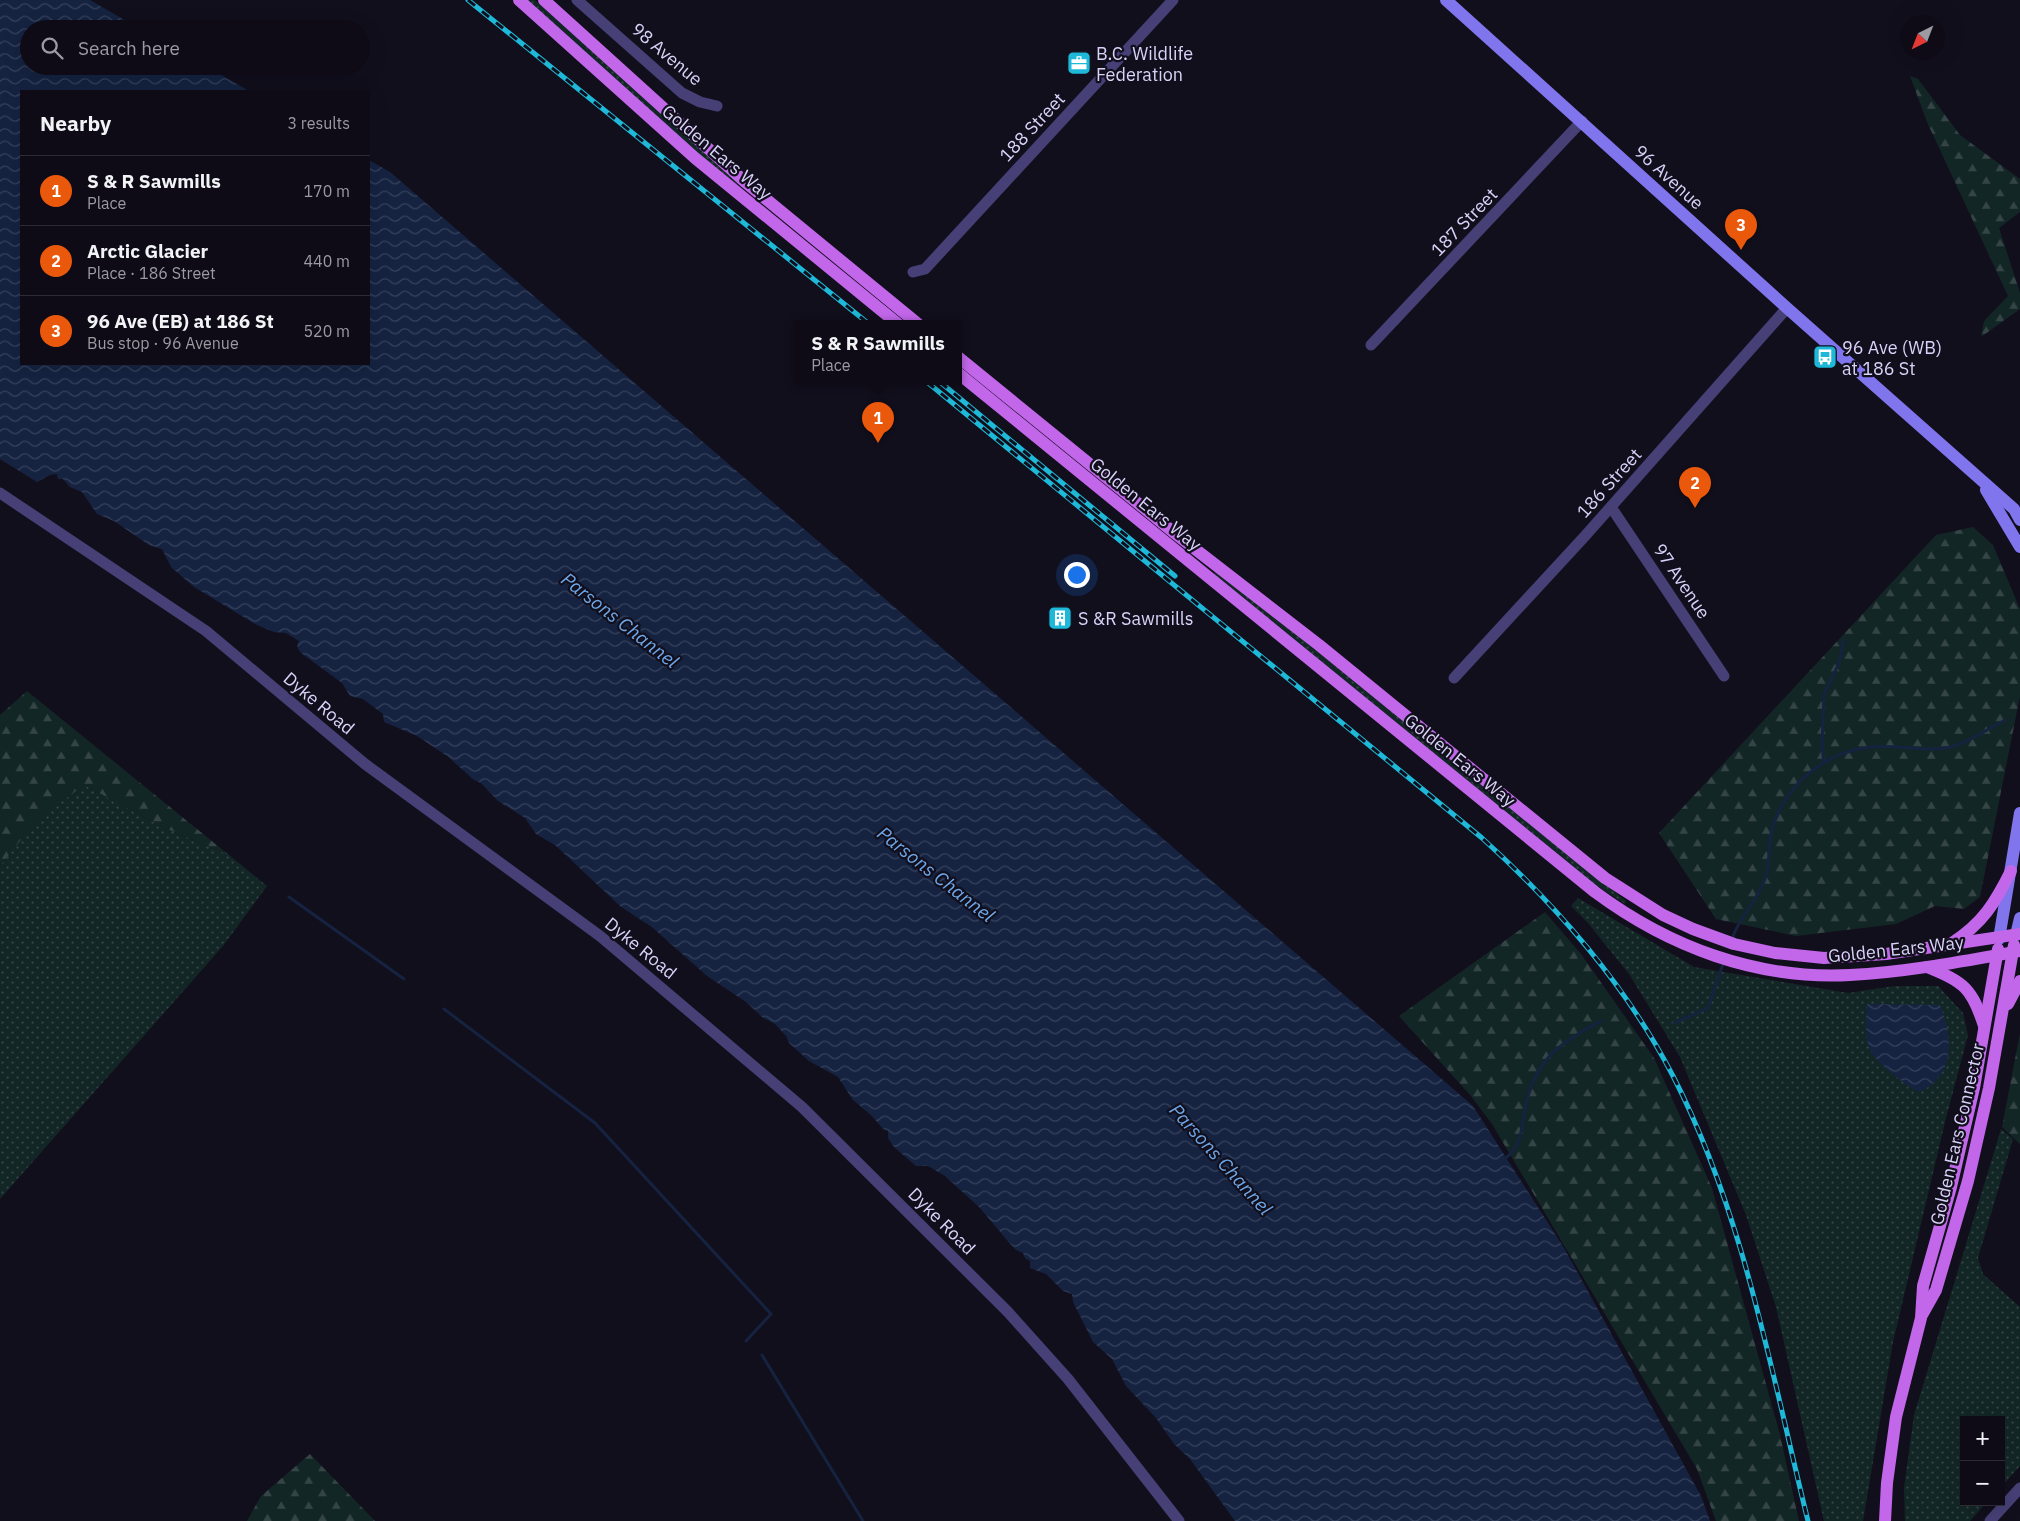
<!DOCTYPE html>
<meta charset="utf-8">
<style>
:root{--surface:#0e0b16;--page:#17141f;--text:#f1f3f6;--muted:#9b9ba1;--line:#2e2b35;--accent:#ea580c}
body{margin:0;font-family:"IBM Plex Sans",sans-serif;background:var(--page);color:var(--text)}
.controls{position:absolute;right:15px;bottom:15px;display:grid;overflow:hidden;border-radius:0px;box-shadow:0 5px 20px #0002}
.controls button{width:45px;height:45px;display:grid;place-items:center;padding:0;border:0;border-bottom:1px solid var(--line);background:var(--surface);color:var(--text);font:25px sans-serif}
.compass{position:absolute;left:1900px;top:15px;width:45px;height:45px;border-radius:50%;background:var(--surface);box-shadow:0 5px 20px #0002;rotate:222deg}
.you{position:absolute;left:1076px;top:574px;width:18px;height:18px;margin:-12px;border:4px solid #fff;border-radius:50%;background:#1a73e8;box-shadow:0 0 0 8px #1a73e833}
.badge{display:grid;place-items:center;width:32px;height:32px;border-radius:50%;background:var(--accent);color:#fff;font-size:16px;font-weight:700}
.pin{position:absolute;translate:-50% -41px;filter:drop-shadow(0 1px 2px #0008)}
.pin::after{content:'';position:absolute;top:26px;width:18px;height:15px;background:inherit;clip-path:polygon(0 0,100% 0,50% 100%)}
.popup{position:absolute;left:794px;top:320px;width:168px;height:65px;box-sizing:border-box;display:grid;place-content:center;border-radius:0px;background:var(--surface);filter:drop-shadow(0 1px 4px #0005);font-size:16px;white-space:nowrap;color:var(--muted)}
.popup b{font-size:19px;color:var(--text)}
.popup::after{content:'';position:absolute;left:50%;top:100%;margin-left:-10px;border:10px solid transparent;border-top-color:var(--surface)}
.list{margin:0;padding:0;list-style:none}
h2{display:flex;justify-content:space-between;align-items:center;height:65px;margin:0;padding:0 20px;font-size:21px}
h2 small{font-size:16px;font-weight:400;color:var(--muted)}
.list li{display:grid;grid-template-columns:32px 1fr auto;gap:15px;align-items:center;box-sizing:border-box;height:70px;padding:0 20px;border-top:1px solid var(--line)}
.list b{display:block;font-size:19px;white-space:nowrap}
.list p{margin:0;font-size:16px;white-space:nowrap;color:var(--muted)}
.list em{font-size:16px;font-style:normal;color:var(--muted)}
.icon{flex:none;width:28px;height:28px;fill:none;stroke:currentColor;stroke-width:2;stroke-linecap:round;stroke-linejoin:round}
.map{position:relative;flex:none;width:2020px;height:1521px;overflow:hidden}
.search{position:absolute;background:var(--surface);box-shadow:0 5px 20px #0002;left:20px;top:20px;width:350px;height:55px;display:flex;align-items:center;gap:12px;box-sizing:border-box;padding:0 18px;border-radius:28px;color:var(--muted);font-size:19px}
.panel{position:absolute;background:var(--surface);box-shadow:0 5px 20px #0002;left:20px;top:90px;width:350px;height:275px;border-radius:0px}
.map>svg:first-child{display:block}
.grass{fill:url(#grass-dots)}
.forest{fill:url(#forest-firs)}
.water{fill:url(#water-waves)}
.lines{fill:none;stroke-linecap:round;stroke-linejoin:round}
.stream{stroke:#152341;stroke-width:3}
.street{stroke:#464076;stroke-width:11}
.secondary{stroke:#8075ec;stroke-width:12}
.primary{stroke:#c267ea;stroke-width:12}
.rail-casing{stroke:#1eb9d8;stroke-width:5}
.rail{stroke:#120f1d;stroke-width:3;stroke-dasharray:9;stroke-linecap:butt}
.labels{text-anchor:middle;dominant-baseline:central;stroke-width:4.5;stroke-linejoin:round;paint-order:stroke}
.poi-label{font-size:18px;fill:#d9d2f9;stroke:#120f1d;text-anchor:start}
.street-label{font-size:18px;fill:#d9d2f9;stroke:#120f1d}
.water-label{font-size:19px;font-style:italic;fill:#6ea8eb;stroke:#120f1d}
</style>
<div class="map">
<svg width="2020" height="1521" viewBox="0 0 2020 1521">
<defs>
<pattern id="grass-dots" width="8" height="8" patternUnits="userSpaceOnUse" patternTransform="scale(1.25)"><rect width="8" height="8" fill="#132626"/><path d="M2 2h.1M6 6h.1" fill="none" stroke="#354546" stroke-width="1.8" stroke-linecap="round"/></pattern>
<pattern id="forest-firs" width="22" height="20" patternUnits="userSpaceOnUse" patternTransform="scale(1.25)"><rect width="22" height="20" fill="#132626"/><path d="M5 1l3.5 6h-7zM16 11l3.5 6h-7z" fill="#354546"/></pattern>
<pattern id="water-waves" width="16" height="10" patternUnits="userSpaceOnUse" patternTransform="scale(1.25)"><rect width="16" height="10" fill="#152341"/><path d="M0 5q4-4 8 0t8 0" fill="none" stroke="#36425d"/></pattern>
</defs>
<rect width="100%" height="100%" fill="#120f1d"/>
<g class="grass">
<path d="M 527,0 L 535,0 L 738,184 L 737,185 L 695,151 Z"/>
<path d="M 1215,572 L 1303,640 L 1626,901 L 1625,904 L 1596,885 L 1214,574 Z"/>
<path d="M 84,785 L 165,828 L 229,855 L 267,886 L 223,946 L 0,1199 L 0,866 L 35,821 Z"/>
<path d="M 1578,898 L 1694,967 L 1848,993 L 1895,986 L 1938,986 L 1963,1013 L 1968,1035 L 1945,1122 L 1893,1342 L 1863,1521 L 1824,1521 L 1776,1307 L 1746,1215 L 1680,1057 L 1629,974 L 1588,923 L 1571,906 Z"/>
<path d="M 2001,1129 L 2013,1139 L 1978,1258 L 1983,1274 L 2020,1307 L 2020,1466 L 2001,1487 L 2001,1420 L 1964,1420 L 1964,1502 L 1987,1502 L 1970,1521 L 1905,1521 L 1904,1488 L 1914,1415 Z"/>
</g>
<g class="forest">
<path d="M 1910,76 L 1918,79 L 1960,135 L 2020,179 L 2020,212 L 1999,228 L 2020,293 L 2020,309 L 1981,337 L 1984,321 L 2008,296 L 1927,122 Z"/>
<path d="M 1973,527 L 1993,545 L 2020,609 L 2020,696 L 1980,897 L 1964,909 L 1935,906 L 1896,924 L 1796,936 L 1716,919 L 1659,833 L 1936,535 Z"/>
<path d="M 27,691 L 229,855 L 165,828 L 84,785 L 36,821 L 0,866 L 0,715 Z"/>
<path d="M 1545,912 L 1581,954 L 1654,1058 L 1712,1188 L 1780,1435 L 1799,1521 L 1716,1521 L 1697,1469 L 1492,1124 L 1471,1096 L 1399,1016 Z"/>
<path d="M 2020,1033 L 2020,1144 L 2002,1127 Z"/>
<path d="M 310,1454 L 375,1521 L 247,1521 L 261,1496 Z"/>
</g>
<g class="water">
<path d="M 0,0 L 90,0 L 140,29 L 29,29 L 29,66 L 206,66 L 249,91 L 21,91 L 21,364 L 369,364 L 369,160 L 390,172 L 1473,1106 L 1564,1248 L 1701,1496 L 1710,1521 L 1235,1521 L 1190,1459 L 1174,1444 L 1156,1418 L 1126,1386 L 1112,1359 L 1093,1342 L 1073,1302 L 1072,1294 L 1063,1291 L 1046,1274 L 1030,1268 L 1030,1261 L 1025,1258 L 1023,1253 L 1016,1250 L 1006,1239 L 980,1208 L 945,1176 L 928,1166 L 916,1166 L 894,1147 L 888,1138 L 888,1131 L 883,1129 L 872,1116 L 853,1100 L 838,1077 L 809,1061 L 789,1043 L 786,1036 L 775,1024 L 762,1017 L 746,1002 L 707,976 L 653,928 L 620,906 L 555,845 L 536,834 L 525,818 L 498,801 L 481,783 L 474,780 L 447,756 L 417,736 L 384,722 L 383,714 L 363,699 L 350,696 L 342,683 L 301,653 L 297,647 L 299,641 L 286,633 L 274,632 L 255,624 L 194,587 L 171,567 L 162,549 L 149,545 L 114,521 L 97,514 L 82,492 L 70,487 L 63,479 L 58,479 L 57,474 L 50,475 L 37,482 L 0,459 Z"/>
<path d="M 1867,1004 L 1940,1005 C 1953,1037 1956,1076 1919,1092 C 1908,1087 1874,1061 1870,1050 C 1864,1035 1866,1020 1867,1004 Z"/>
</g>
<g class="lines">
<g class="stream">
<path d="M 1824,763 L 1822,746 L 1824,695 L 1839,663 L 1844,640"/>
<path d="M 289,897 L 404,979"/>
<path d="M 1732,939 C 1739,917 1757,901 1765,879 C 1770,865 1768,848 1771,834 C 1782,787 1823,752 1871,747 C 1893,745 1913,749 1935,749 C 1960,749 1984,731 2005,720"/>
<path d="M 444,1009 L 595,1123 L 771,1314 L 746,1341"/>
<path d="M 1674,1023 L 1708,1008 L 1724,961"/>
<path d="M 1506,1158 C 1522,1144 1521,1130 1525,1110 C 1533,1061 1560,1042 1601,1021"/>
<path d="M 762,1355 L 863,1521"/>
</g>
<g class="street">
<path d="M 577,0 L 682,93 L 700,102 L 717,106"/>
<path d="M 913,272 L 925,269 L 1173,0"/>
<path d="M 1371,345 L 1582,121"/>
<path d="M 0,493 L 206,631 L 365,764 L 600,936 L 802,1107 L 1008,1312 L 1068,1379 L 1179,1521"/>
<path d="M 1611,507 L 1724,676"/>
<path d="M 1454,678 L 1585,536 L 1787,308"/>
<path d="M 1990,1521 L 2020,1488"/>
</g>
<g class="secondary">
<path d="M 1446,0 L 1787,308 L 2014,509 L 2020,520"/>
<path d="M 1986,490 L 2020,547"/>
<path d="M 2016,935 L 2020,918"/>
<path d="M 1999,939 L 2020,813"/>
</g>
<g class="primary">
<path d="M 519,0 L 695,158 L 898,324"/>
<path d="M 544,0 L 744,181 L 918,324"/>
<path d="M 958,357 L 1177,535 L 1319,645 L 1605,878 L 1663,915 L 1693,929 L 1734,944 L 1775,953 L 1824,958 L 1886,954 L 2020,934"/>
<path d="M 958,373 L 1595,892 C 1669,947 1757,980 1850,975 C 1907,972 1964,961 2020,951"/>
<path d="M 1952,943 C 1983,923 1995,903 2011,871"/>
<path d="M 1927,967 C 1964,982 1972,988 1984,1026"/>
<path d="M 2008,1004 L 2020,981"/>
<path d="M 1922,1315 L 1936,1290 L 1968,1181 L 1989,1088 L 2014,945"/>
<path d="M 1885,1521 L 1887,1483 L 1896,1417 L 1921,1318 L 1923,1286 L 1951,1187 L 1974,1088 L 1998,949"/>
</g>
<g class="rail-casing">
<g id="rail">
<path d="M 468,0 L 869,324"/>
<path d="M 927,382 L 1482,838 C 1558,907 1626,985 1673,1076 C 1744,1214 1771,1372 1808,1521"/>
<path d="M 940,382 L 1175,576"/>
</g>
</g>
<use href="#rail" class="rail"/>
</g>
<defs>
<g id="office-square" transform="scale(1.25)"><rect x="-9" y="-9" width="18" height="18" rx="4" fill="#1eb9d8" stroke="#120f1d"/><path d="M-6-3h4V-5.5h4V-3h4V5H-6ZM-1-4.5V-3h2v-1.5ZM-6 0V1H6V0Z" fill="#fff"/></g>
<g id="bus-square" transform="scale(1.25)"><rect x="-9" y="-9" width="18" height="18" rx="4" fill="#1eb9d8" stroke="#120f1d"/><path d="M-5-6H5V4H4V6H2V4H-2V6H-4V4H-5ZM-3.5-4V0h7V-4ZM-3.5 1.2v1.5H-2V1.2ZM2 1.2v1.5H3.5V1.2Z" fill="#fff"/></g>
<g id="building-square" transform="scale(1.25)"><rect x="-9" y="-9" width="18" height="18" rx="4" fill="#1eb9d8" stroke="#120f1d"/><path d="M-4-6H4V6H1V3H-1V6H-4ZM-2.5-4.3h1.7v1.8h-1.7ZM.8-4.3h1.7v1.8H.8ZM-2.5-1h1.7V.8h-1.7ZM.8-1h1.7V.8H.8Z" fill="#fff"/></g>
</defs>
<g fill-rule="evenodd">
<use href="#office-square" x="1079" y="63"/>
<use href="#bus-square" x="1825" y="357"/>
<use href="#building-square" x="1060" y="618"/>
</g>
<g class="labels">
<g class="poi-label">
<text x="1096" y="53">B.C. Wildlife<tspan x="1096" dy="21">Federation</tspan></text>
<text x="1842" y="347">96 Ave (WB)<tspan x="1842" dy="21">at 186 St</tspan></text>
<text x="1078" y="618">S &amp;R Sawmills</text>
</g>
<g class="street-label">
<text transform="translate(667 54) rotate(40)">98 Avenue</text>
<text transform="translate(1032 127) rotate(-47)">188 Street</text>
<text transform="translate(717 152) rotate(40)">Golden Ears Way</text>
<text transform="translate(1669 177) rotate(42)">96 Avenue</text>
<text transform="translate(1464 222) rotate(-46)">187 Street</text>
<text transform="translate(1609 483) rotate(-48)">186 Street</text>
<text transform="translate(1146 504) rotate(39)">Golden Ears Way</text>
<text transform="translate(1682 581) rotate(56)">97 Avenue</text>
<text transform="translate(319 703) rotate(40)">Dyke Road</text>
<text transform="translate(1460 760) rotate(39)">Golden Ears Way</text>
<text transform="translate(641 948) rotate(39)">Dyke Road</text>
<text transform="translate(1896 949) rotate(-6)">Golden Ears Way</text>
<text transform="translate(1957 1134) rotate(-77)">Golden Ears Connector</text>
<text transform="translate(942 1221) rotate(45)">Dyke Road</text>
</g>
<g class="water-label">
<text transform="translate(620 620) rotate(38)">Parsons Channel</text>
<text transform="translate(936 874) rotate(38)">Parsons Channel</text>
<text transform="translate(1221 1159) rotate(48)">Parsons Channel</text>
</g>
</g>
</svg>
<div class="controls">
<button>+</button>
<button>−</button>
</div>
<svg class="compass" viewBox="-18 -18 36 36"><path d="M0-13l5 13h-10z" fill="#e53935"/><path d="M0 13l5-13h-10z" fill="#9b9ba1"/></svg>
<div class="you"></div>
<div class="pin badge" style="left:878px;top:443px">1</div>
<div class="popup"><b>S &amp; R Sawmills</b>Place</div>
<div class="pin badge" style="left:1695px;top:508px">2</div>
<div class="pin badge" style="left:1741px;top:250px">3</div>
<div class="search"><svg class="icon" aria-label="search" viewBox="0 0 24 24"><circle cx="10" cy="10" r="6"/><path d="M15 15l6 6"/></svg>Search here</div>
<section class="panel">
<h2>Nearby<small>3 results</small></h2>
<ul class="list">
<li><span class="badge">1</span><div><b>S &amp; R Sawmills</b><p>Place</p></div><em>170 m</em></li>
<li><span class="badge">2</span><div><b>Arctic Glacier</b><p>Place · 186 Street</p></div><em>440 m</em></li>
<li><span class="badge">3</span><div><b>96 Ave (EB) at 186 St</b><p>Bus stop · 96 Avenue</p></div><em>520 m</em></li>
</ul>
</section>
</div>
